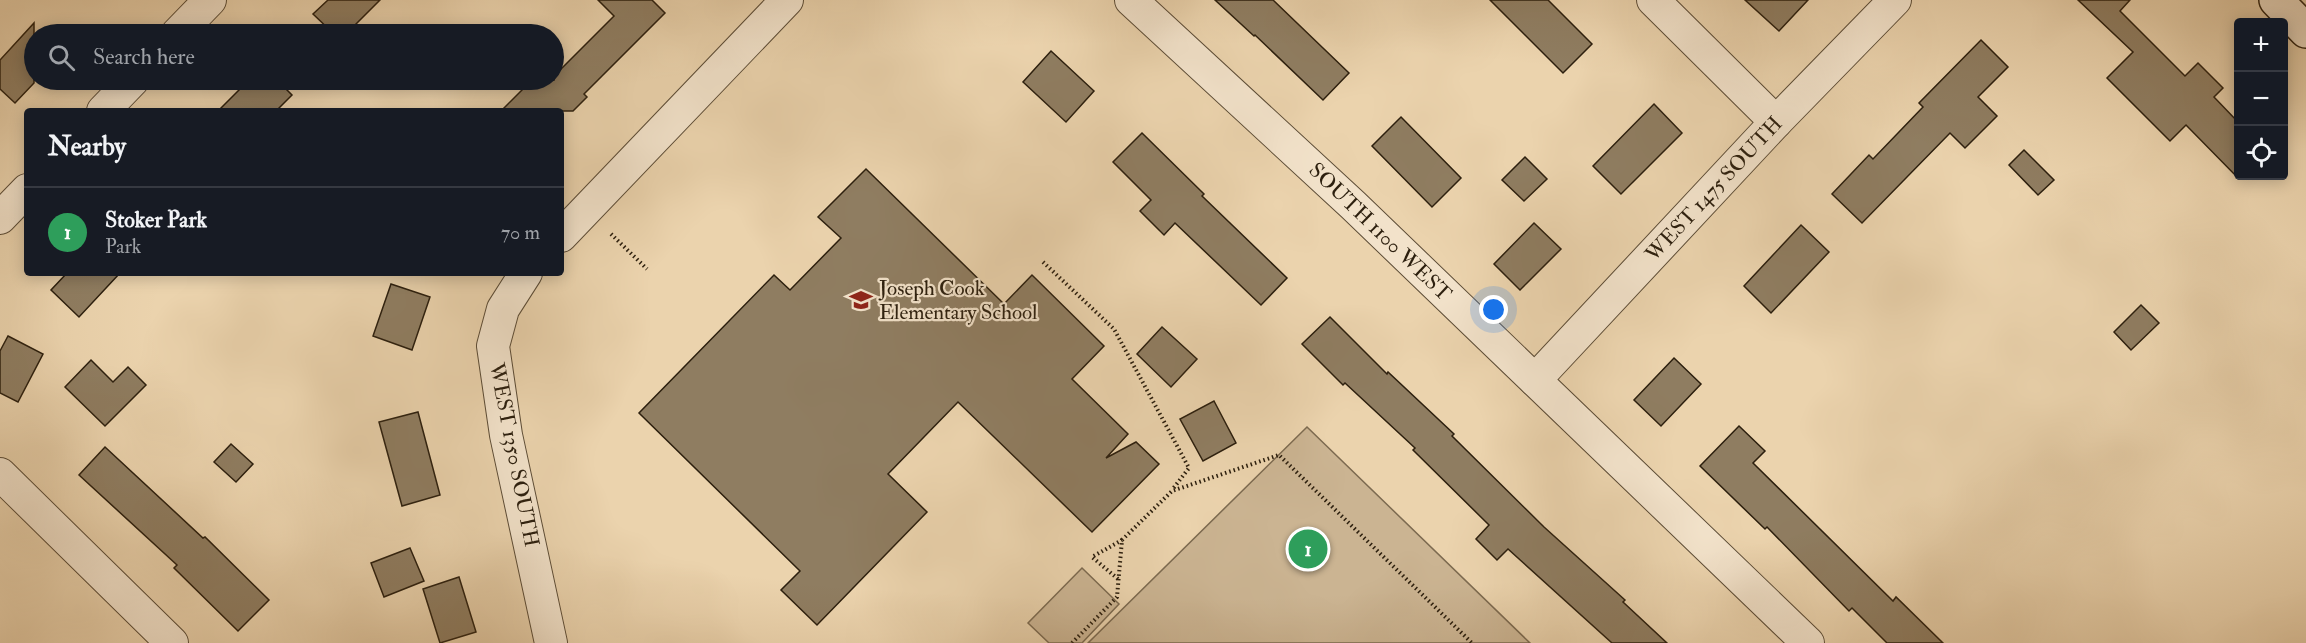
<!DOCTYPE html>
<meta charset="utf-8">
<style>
:root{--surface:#171b24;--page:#20242c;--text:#f1f3f6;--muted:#9ea1a6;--line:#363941;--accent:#0b8043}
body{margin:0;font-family:"IM FELL Double Pica",serif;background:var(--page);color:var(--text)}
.controls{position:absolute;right:18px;top:18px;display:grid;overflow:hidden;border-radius:6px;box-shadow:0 3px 15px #0003}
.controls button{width:54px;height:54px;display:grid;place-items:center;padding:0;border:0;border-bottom:2px solid var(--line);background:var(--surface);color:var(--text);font:30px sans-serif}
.you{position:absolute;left:1494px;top:310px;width:21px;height:21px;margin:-15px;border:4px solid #fff;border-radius:50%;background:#1a73e8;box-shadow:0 0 0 9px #1a73e833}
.badge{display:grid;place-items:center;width:39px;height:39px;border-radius:50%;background:var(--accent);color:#fff;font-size:20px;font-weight:700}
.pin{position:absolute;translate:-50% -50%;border:3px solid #fff;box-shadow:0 2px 6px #0006}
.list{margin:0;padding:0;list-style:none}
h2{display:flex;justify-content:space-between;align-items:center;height:78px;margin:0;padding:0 24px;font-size:26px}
h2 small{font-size:20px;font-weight:400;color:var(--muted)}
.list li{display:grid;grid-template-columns:39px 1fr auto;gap:18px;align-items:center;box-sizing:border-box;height:90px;padding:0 24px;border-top:2px solid var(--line)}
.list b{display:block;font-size:22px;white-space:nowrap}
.list p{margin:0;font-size:20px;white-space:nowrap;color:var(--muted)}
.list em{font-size:20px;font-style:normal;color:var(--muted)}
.icon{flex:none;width:33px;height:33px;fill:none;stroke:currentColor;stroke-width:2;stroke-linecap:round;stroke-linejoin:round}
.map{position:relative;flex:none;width:2306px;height:643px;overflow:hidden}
.search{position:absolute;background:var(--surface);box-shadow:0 3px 15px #0003;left:24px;top:24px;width:540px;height:66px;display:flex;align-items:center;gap:15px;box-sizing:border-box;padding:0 21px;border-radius:33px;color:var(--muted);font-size:22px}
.panel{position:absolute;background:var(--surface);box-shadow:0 3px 15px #0003;left:24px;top:108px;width:540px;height:168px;border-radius:6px}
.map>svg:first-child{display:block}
.green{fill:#cbb492;stroke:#7c6a50;stroke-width:1.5}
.building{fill:#8f7d61;stroke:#2c1f0e;stroke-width:1.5}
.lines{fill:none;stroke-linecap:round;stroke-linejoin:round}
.street-casing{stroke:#5c4c36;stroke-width:34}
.secondary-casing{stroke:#2c1f0e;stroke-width:36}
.path{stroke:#2c1f0e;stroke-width:4;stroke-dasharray:1.5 3;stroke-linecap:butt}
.street{stroke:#f2e2ca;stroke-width:32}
.secondary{stroke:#f2e2ca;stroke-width:33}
.labels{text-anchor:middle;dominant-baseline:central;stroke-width:4.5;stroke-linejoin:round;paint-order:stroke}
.street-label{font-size:21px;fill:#2c1f0e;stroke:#f2e2ca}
.poi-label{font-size:21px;fill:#2c1f0e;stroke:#f2e2ca;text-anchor:start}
</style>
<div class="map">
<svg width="2306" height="643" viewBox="0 0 2306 643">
<rect width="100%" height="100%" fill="#ebd3ad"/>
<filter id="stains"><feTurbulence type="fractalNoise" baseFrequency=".00333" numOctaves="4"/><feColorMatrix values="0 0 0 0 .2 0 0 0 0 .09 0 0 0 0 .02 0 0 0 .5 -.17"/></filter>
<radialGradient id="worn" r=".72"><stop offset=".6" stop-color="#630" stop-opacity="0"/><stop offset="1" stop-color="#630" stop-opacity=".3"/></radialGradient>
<g class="green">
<path d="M 1307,427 L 1530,643 L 1088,643 Z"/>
<path d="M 1082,568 L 1119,604 L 1082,643 L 1049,643 L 1028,623 Z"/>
</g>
<g class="building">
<path d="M 328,0 L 380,0 L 346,34 L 334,34 L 313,14 Z"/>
<path d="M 598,0 L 652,0 L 665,13 L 584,94 L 587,97 L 573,111 L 501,111 L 532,80 L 554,80 L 554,76 L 614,16 Z"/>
<path d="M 1215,0 L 1273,0 L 1349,73 L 1323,100 L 1255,35 L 1254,36 Z"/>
<path d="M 1490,0 L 1548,0 L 1592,44 L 1563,73 Z"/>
<path d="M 1745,0 L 1808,0 L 1779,31 Z"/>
<path d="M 2078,0 L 2130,0 L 2120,11 L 2185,76 L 2198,63 L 2223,88 L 2214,97 L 2238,122 L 2238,178 L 2186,125 L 2170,141 L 2107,78 L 2133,52 Z"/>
<path d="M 34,23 L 34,83 L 15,103 L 0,89 L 0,60 Z"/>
<path d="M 1981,40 L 2008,67 L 1978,97 L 1997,116 L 1965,148 L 1950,133 L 1862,223 L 1832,194 L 1869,155 L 1873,159 L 1923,107 L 1919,103 Z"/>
<path d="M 1051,51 L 1094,91 L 1066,122 L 1023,82 Z"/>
<path d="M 249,80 L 277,80 L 292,95 L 276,111 L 218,111 Z"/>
<path d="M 1654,104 L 1682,133 L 1621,194 L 1593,166 Z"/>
<path d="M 1401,117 L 1461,178 L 1432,207 L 1372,146 Z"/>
<path d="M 1142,133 L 1204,194 L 1202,196 L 1287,278 L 1261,305 L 1175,223 L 1164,235 L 1140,211 L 1151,200 L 1113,162 Z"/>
<path d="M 2024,150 L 2054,180 L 2038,195 L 2009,165 Z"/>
<path d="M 1525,157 L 1547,179 L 1524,201 L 1502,180 Z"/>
<path d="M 866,169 L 1004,304 L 1032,275 L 1104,346 L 1072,379 L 1128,434 L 1106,458 L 1136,442 L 1159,464 L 1092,532 L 958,402 L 888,474 L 927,512 L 817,625 L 781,590 L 800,571 L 639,413 L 774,275 L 790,290 L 841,238 L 818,217 Z"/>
<path d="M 1534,223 L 1561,249 L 1520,290 L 1494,264 Z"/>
<path d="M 1801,225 L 1829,252 L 1771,313 L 1744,286 Z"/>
<path d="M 67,273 L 120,273 L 79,317 L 51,290 Z"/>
<path d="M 391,284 L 430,297 L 412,350 L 373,336 Z"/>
<path d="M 2141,305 L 2159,323 L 2131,350 L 2114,332 Z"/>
<path d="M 1330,317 L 1387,374 L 1388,372 L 1454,434 L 1452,436 L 1544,527 L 1625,600 L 1623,602 L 1667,643 L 1612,643 L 1508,549 L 1497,560 L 1476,539 L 1489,525 L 1413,450 L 1415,448 L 1345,383 L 1343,385 L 1302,344 Z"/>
<path d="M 1162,327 L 1197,359 L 1171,387 L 1137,354 Z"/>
<path d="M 8,336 L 43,354 L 18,402 L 0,393 L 0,351 Z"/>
<path d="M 1674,358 L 1701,384 L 1661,426 L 1634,400 Z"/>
<path d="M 91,360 L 113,382 L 128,367 L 146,385 L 105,426 L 65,387 Z"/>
<path d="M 1214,401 L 1236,443 L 1203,461 L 1180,419 Z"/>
<path d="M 418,412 L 440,495 L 402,506 L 379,422 Z"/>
<path d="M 1739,426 L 1765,451 L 1753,463 L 1893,601 L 1896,597 L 1943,643 L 1887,643 L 1852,608 L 1849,611 L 1767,527 L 1765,529 L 1700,466 Z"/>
<path d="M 231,444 L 253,464 L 236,482 L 214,462 Z"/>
<path d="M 105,447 L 203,538 L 205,537 L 269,600 L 238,631 L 174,568 L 177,565 L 79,475 Z"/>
<path d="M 410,548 L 424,581 L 384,597 L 371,563 Z"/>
<path d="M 459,577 L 476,632 L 440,643 L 423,589 Z"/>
</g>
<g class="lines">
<g class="street-casing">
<g id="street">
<path d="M 1131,0 L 1353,205 L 1808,643"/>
<path d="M 1653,0 L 1776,122"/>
<path d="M 177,34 L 210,0"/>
<path d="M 103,111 L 133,80"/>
<path d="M 0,218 L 27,190"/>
<path d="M 561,236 L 787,0"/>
<path d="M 526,273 L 503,309 L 493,346 L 506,435 L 551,643"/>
<path d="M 1535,380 L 1776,122 L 1895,0"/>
<path d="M 0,474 L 172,643"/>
</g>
</g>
<g class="secondary-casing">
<path id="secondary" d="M 2276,0 L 2306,31"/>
</g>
<g class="path">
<path d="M 611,234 L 647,269"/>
<path d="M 1043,262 L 1114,329 L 1189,468 L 1172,490"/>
<path d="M 1118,579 L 1092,557 L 1122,540"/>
<path d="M 1072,643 L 1117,597 L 1122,540 L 1172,491 L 1279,455 L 1472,643"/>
</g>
<use href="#street" class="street"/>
<use href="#secondary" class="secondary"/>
</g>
<defs>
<g id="school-bare" transform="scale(1.8)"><path d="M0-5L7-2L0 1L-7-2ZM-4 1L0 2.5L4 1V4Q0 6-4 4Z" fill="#8f2418" stroke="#f2e2ca" stroke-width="2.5" paint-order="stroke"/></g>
</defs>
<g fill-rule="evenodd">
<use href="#school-bare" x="861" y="300"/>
</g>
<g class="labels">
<g class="street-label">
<text transform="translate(1714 189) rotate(-47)">WEST 1475 SOUTH</text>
<text transform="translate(1380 232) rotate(44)">SOUTH 1100 WEST</text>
<text transform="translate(514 455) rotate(79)">WEST 1350 SOUTH</text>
</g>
<g class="poi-label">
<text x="879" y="288">Joseph Cook<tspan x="879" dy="24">Elementary School</tspan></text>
</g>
</g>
<rect width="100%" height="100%" filter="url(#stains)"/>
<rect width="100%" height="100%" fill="url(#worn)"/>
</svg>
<div class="controls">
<button>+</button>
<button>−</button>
<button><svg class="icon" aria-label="locate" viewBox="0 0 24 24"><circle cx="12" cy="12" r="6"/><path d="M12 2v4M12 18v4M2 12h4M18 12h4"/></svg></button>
</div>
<div class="you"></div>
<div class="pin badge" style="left:1308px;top:549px;background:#2e9e5b">1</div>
<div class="search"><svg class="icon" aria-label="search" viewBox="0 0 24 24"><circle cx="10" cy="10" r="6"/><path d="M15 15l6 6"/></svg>Search here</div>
<section class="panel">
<h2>Nearby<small></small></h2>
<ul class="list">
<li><span class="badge" style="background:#2e9e5b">1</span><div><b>Stoker Park</b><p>Park</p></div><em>70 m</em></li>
</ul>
</section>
</div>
